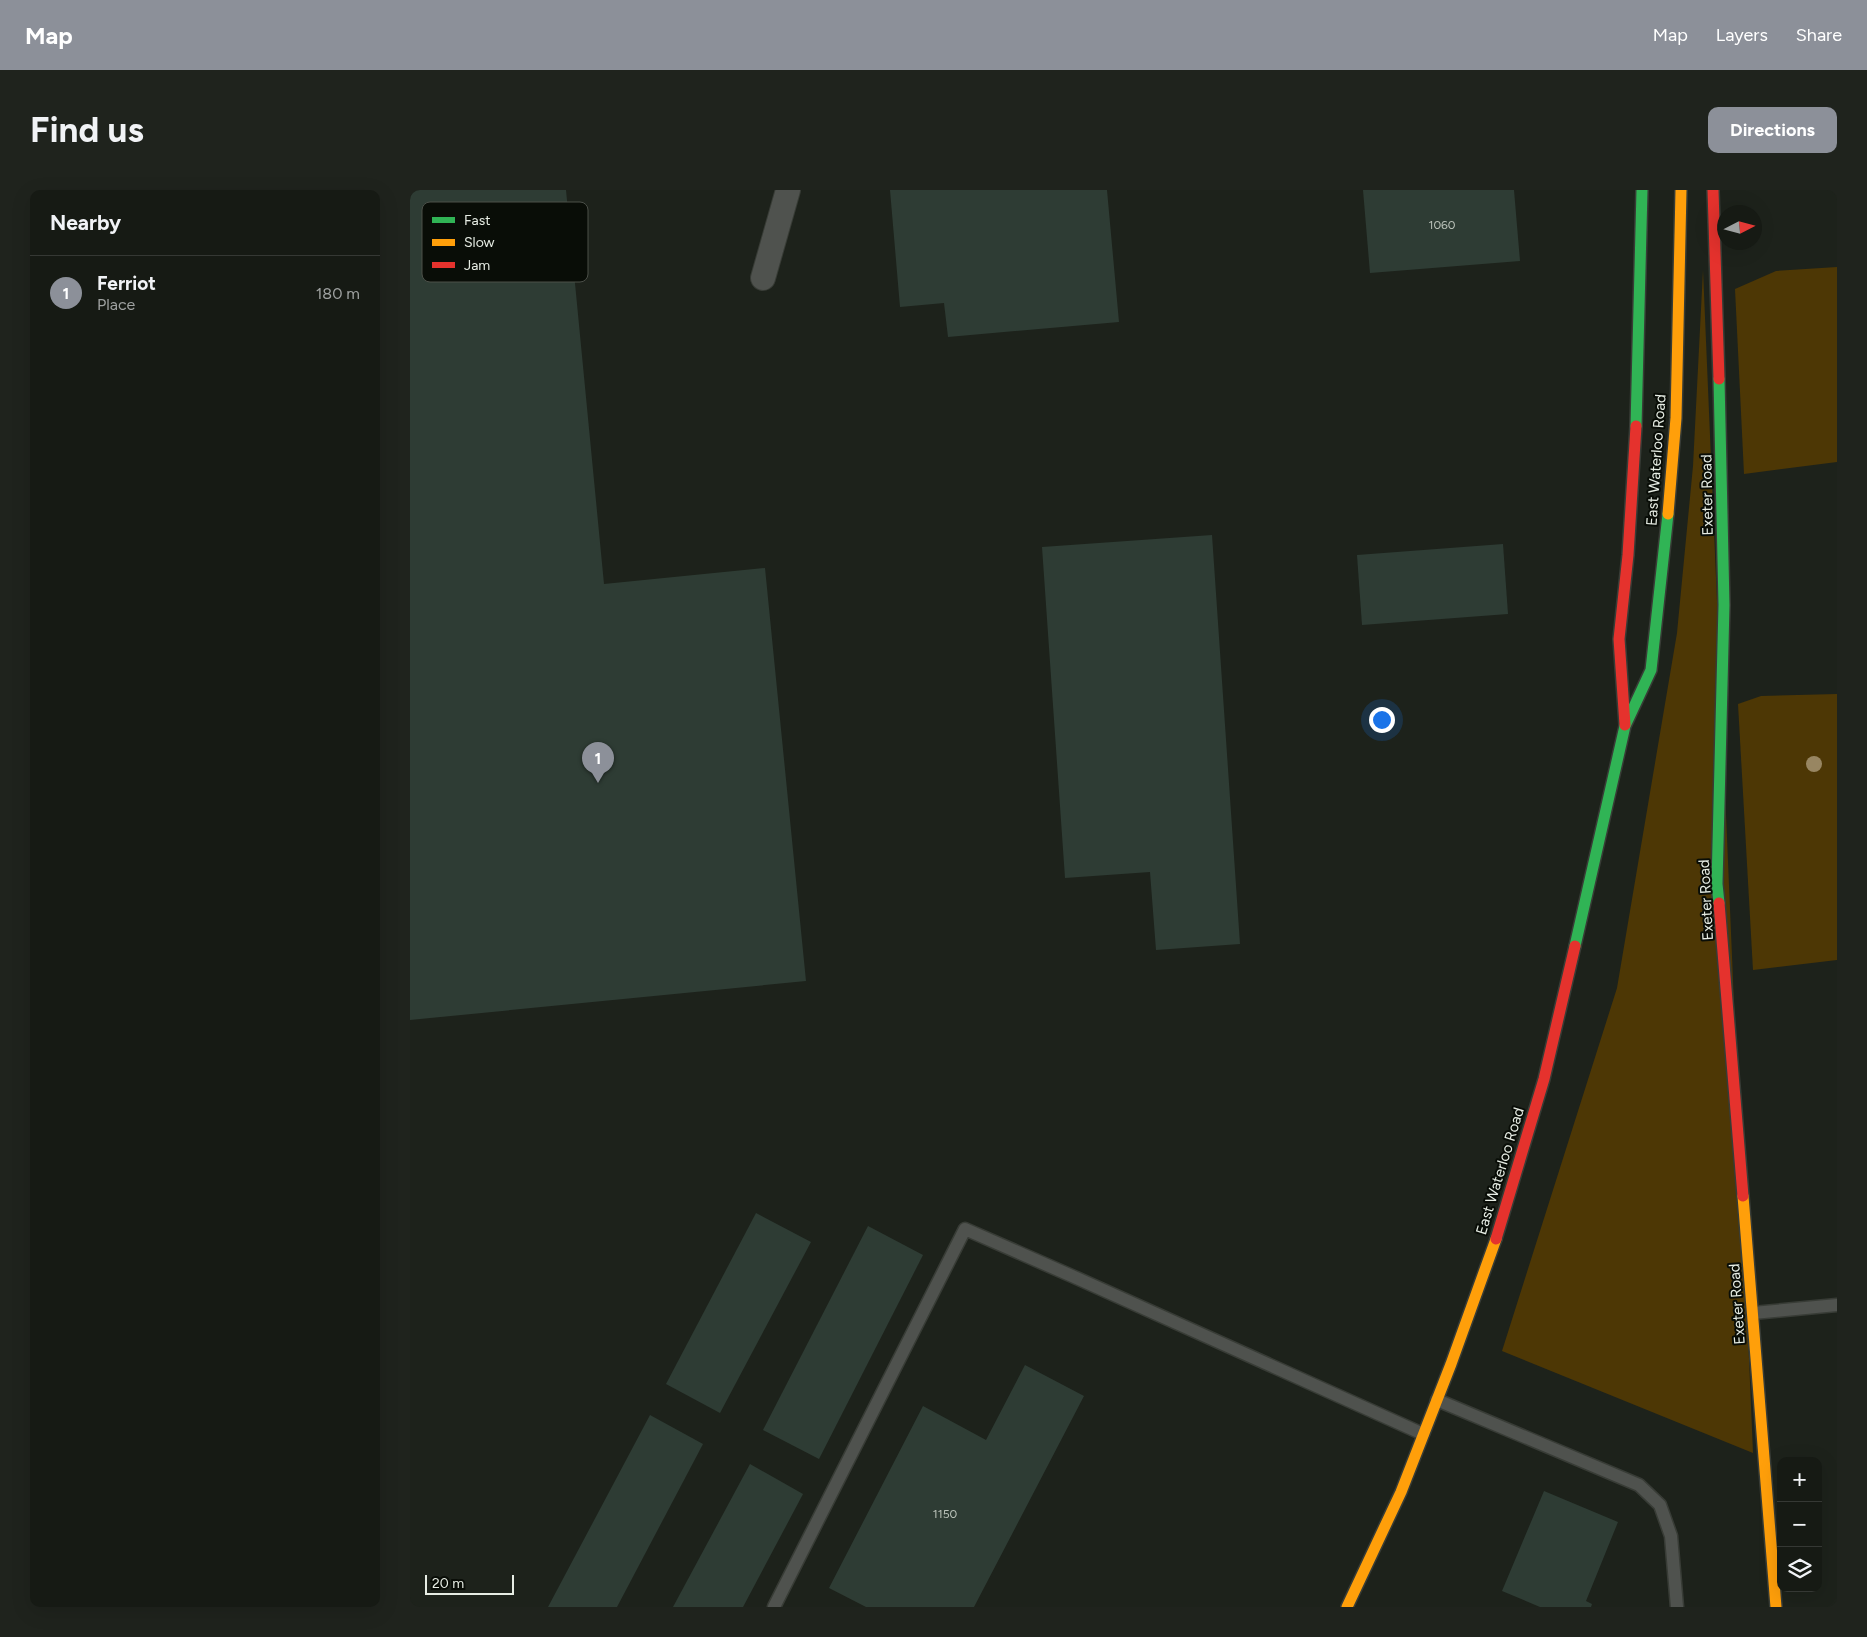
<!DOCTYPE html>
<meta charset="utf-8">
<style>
:root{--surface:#161a14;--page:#1f231d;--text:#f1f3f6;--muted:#9ea1a0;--line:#353834;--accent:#8c9099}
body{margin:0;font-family:Figtree,sans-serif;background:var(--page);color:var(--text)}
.controls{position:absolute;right:15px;bottom:15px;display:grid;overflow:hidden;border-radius:10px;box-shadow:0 5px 20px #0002}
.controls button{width:45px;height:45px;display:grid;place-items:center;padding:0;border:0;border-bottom:1px solid var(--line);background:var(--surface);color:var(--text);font:25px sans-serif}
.compass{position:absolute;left:1307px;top:15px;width:45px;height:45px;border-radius:50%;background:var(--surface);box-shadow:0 5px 20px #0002;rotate:84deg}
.scale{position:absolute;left:15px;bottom:12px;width:89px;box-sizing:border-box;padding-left:5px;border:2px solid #e7ede4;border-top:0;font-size:14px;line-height:18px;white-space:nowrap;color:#e7ede4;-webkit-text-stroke:4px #090d07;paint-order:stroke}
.you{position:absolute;left:971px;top:529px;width:18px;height:18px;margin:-12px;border:4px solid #fff;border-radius:50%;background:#1a73e8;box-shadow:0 0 0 8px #1a73e833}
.badge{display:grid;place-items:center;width:32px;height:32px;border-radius:50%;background:var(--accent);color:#fff;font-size:16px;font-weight:700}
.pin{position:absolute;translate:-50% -41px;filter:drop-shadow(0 1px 2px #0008)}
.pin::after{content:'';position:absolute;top:26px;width:18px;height:15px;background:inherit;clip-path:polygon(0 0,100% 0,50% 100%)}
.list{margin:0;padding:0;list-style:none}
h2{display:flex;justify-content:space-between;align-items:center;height:65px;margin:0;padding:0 20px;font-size:21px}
h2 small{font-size:16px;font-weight:400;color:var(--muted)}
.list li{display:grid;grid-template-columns:32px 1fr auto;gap:15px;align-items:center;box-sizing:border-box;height:75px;padding:0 20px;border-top:1px solid var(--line)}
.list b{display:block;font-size:19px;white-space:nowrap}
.list p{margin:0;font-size:16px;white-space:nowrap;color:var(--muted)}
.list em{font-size:16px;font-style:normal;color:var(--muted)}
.icon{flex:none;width:28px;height:28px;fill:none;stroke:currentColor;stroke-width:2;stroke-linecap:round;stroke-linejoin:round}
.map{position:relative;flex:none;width:1427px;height:1417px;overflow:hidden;border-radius:10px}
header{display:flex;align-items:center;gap:30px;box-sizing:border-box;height:70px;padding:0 25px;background:var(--accent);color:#fff}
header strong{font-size:24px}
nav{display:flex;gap:28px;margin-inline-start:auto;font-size:18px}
.intro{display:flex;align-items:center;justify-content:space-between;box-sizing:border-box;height:120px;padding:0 30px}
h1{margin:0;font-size:35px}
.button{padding:12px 22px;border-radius:10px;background:var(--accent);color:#fff;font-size:18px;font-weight:700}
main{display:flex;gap:30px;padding:0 30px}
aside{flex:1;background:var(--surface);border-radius:10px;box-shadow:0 5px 20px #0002}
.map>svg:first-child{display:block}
.green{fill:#4d3705}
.building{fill:#2e3c34}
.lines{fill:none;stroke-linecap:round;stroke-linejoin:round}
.lane-casing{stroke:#383c36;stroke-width:15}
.street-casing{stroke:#383c36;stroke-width:26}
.fast-casing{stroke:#383c36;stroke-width:14}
.slow-casing{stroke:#383c36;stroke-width:14}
.jam-casing{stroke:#383c36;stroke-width:14}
.lane{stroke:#4f524e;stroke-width:12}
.street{stroke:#4f524e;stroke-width:24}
.fast{stroke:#30b455;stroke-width:11}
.slow{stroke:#ff9f0a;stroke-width:11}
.jam{stroke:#e5322d;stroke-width:11}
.tree{fill:#988662}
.labels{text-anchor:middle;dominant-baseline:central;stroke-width:4;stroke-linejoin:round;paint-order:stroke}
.number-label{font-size:12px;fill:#b9c1b8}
.street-label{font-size:15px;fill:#e7ede4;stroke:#090d07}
.key{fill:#090d07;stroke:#4c5049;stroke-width:1}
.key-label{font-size:14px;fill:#e7ede4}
</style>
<header>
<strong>Map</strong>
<nav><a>Map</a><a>Layers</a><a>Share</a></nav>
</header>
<div class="intro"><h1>Find us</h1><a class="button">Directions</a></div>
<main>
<aside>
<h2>Nearby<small></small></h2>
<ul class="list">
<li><span class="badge">1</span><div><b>Ferriot</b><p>Place</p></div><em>180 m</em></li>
</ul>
</aside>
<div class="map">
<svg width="1427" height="1417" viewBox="0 0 1427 1417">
<rect width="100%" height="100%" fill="#1d221b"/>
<g class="green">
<path d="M 1427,77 L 1427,272 L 1334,284 L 1325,99 L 1366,81 Z"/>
<path d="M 1293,80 L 1343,1263 L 1092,1161 L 1207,798 L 1267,443 L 1283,276 Z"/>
<path d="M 1427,504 L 1427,770 L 1343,780 L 1328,514 L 1351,506 Z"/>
</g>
<g class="building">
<path d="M 0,0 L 156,0 L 194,394 L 355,378 L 396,791 L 0,830 Z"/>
<path d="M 480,0 L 697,0 L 709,132 L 538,147 L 534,113 L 490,117 Z"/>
<path d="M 953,0 L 1104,0 L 1110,71 L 960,83 Z"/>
<path d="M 802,345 L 830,754 L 746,760 L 740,682 L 655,688 L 632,357 Z"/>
<path d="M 1093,354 L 1098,424 L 952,435 L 947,365 Z"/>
<path d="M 346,1023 L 401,1052 L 310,1223 L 256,1194 Z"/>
<path d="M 458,1036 L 513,1065 L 409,1269 L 353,1240 Z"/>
<path d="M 615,1175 L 674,1206 L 564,1417 L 456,1417 L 419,1398 L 513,1216 L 576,1250 Z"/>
<path d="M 240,1225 L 293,1254 L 207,1417 L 138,1417 Z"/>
<path d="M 340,1274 L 393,1304 L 333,1417 L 263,1417 Z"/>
<path d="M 1134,1301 L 1208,1332 L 1176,1411 L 1182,1414 L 1181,1417 L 1130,1417 L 1092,1401 Z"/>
</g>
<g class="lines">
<g class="lane-casing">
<g id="lane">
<path d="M 1343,1123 L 1427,1115"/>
<path d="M 1027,1210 L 1229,1295 L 1250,1315 L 1261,1346 L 1267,1417"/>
<path d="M 364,1417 L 555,1039 L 662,1086 L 1013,1244"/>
</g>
</g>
<g class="street-casing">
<path id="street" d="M 353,88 L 378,0"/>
</g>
<g class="fast-casing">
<g id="fast">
<path d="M 1226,236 L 1232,0"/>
<path d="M 1309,713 L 1307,694 L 1314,415 L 1309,189"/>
<path d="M 1165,756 L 1215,536 L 1241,480 L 1258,324"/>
</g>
</g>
<g class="slow-casing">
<g id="slow">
<path d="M 1258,324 L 1266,228 L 1271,0"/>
<path d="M 1333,1006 L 1366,1417"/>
<path d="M 937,1417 L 991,1302 L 1041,1174 L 1086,1049"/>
</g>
</g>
<g class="jam-casing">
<g id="jam">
<path d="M 1303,0 L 1309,189"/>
<path d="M 1215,535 L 1209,449 L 1218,365 L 1226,236"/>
<path d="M 1309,713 L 1333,1006"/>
<path d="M 1086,1049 L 1134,889 L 1165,756"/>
</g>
</g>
<use href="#lane" class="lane"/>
<use href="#street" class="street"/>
<use href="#fast" class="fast"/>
<use href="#slow" class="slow"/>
<use href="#jam" class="jam"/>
</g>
<circle class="tree" cx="1404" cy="574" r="8"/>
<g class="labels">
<g class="number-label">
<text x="1032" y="35">1060</text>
<text x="535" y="1324">1150</text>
</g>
<g class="street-label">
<text transform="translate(1246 270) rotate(-86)">East Waterloo Road</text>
<text transform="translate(1297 305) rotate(-91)">Exeter Road</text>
<text transform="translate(1296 710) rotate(-93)">Exeter Road</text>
<text transform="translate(1090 981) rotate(-73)">East Waterloo Road</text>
<text transform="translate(1327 1114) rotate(-94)">Exeter Road</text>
</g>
</g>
<rect x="12" y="12" width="166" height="80" rx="8" class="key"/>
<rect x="22" y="27" width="23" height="6" fill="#30b455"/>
<rect x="22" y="49" width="23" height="7" fill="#ff9f0a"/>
<rect x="22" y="72" width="23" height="6" fill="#e5322d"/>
<g class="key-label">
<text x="54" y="35">Fast</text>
<text x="54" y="57">Slow</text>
<text x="54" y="80">Jam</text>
</g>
</svg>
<div class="controls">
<button>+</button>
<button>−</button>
<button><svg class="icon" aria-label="layers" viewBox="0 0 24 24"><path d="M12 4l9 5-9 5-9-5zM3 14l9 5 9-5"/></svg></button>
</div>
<svg class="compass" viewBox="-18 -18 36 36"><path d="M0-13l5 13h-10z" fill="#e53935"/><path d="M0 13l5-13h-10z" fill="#9ea1a0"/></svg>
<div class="scale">20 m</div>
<div class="you"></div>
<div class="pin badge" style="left:188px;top:593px">1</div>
</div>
</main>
